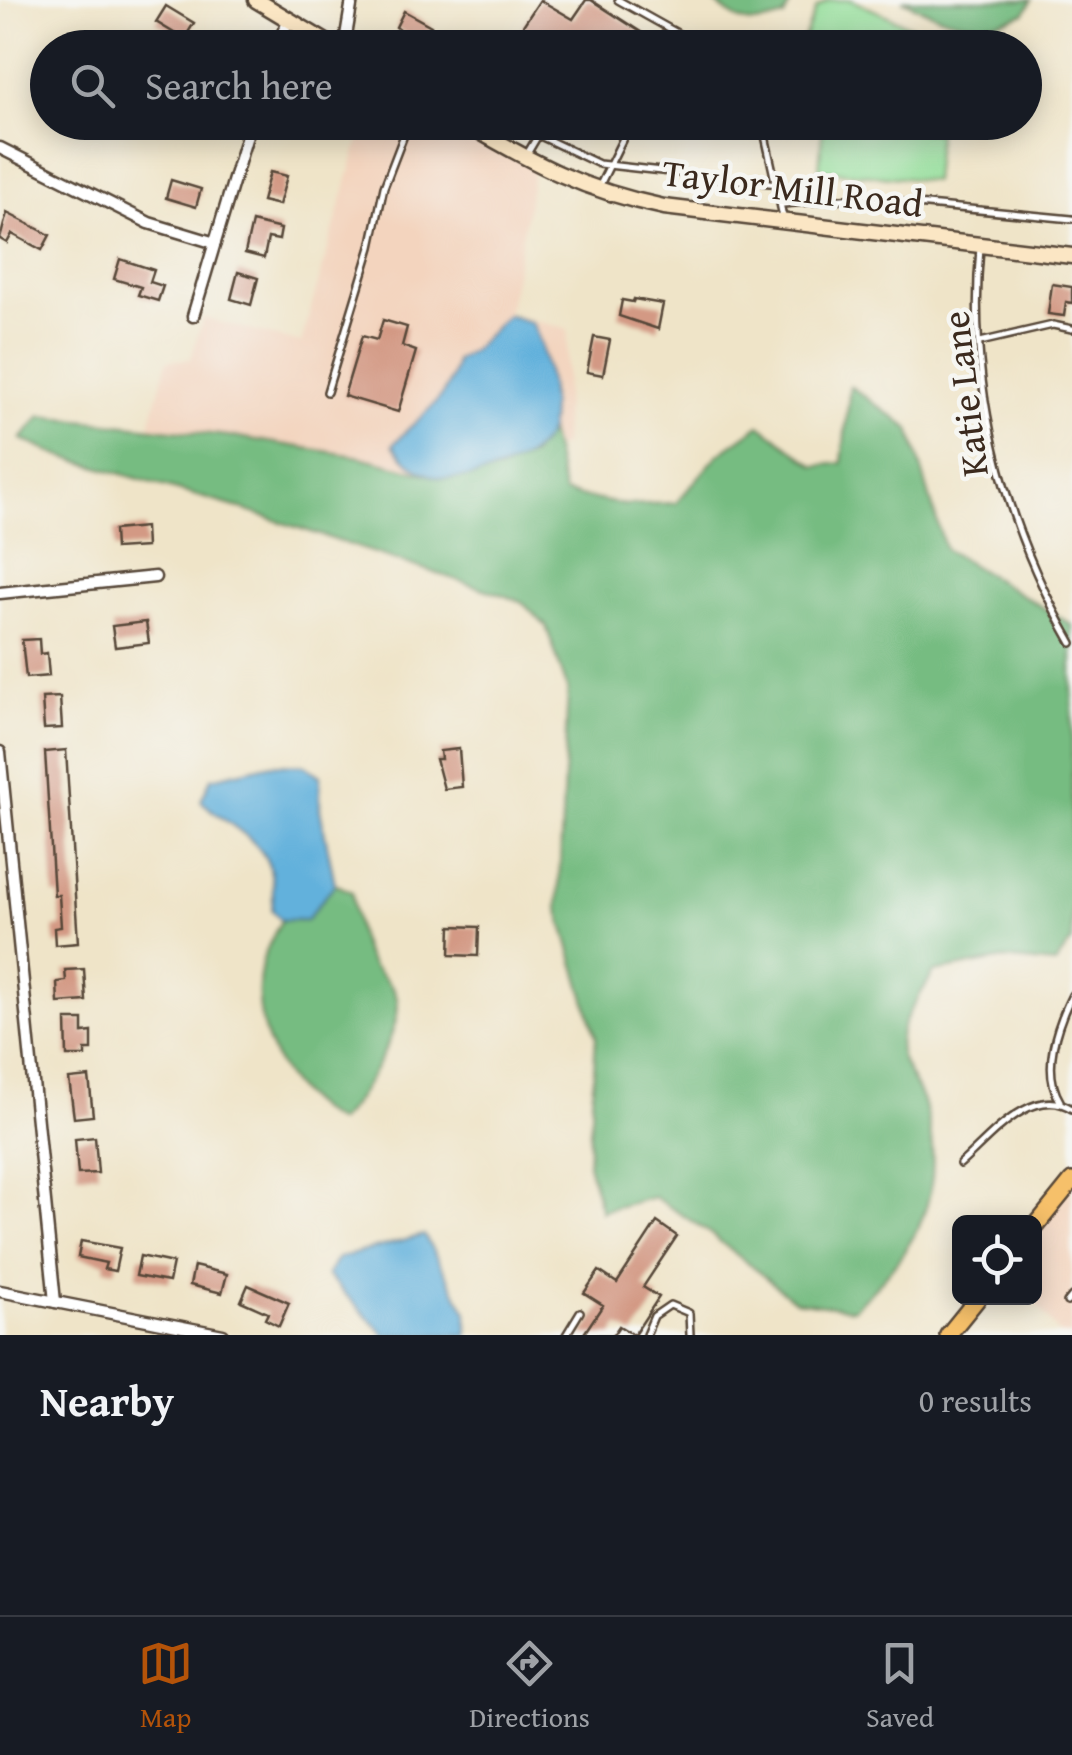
<!DOCTYPE html>
<style>
:root{--surface:#171b24;--page:#242831;--text:#f1f3f6;--muted:#9ea1a6;--line:#363941;--accent:#b45309}
body{margin:0;font-family:"Gentium Book Plus",serif;background:var(--page);color:var(--text)}
.controls{position:absolute;right:30px;bottom:30px;display:grid;overflow:hidden;border-radius:15px;box-shadow:0 5px 25px #0003}
.controls button{width:90px;height:90px;display:grid;place-items:center;padding:0;border:0;border-bottom:2px solid var(--line);background:var(--surface);color:var(--text);font:50px sans-serif}
.list{margin:0;padding:0;list-style:none}
h2{display:flex;justify-content:space-between;align-items:center;height:130px;margin:0;padding:0 40px;font-size:42px}
h2 small{font-size:32px;font-weight:400;color:var(--muted)}
.icon{flex:none;width:55px;height:55px;fill:none;stroke:currentColor;stroke-width:2;stroke-linecap:round;stroke-linejoin:round}
.map{position:relative;flex:none;width:1072px;height:1335px;overflow:hidden}
.search{position:absolute;background:var(--surface);box-shadow:0 5px 25px #0003;left:30px;right:30px;top:30px;height:110px;display:flex;align-items:center;gap:25px;box-sizing:border-box;padding:0 35px;border-radius:55px;color:var(--muted);font-size:38px}
.sheet{height:280px;background:var(--surface)}
nav{display:flex;justify-content:space-around;align-items:center;box-sizing:border-box;height:140px;border-top:2px solid var(--line);background:var(--surface);font-size:28px;color:var(--muted)}
nav a{display:grid;justify-items:center;gap:5px}
nav .on{color:var(--accent)}
.map>svg:first-child{display:block}
.built{fill:#f3d4be}
.green{fill:#93dd99;stroke:#67845c;stroke-width:2.5}
.forest{fill:#76bc81;stroke:#587350;stroke-width:2.5}
.water{fill:#62b1dc;stroke:#4e6e7d;stroke-width:2.5}
.building{fill:#d39984}
.lines{fill:none;stroke-linecap:round;stroke-linejoin:round}
.lane-casing{stroke:#564638;stroke-width:10}
.street-casing{stroke:#564638;stroke-width:15}
.secondary-casing{stroke:#564638;stroke-width:19}
.primary-casing{stroke:#564638;stroke-width:20}
.lane{stroke:#fff;stroke-width:5}
.street{stroke:#fff;stroke-width:10}
.secondary{stroke:#fbe6c4;stroke-width:14}
.primary{stroke:#f6c06b;stroke-width:15}
.labels{text-anchor:middle;dominant-baseline:central;stroke-width:9;stroke-linejoin:round;paint-order:stroke}
.street-label{font-size:38px;fill:#3b2a1e;stroke:#f6f6f2}
</style>
<div class="map">
<svg width="1072" height="1335" viewBox="0 0 1072 1335">
<rect width="100%" height="100%" fill="#f6f6f2"/>
<filter id="ink" filterUnits="userSpaceOnUse"><feTurbulence type="fractalNoise" baseFrequency=".01" numOctaves="2"/><feDisplacementMap in="SourceGraphic" scale="20" xChannelSelector="R" yChannelSelector="G"/><feConvolveMatrix kernelMatrix="1 2 1 2 8 2 1 2 1" color-interpolation-filters="sRGB"/></filter>
<filter id="wash" filterUnits="userSpaceOnUse"><feTurbulence type="fractalNoise" baseFrequency=".0048" numOctaves="4" result="noise"/><feDisplacementMap in="SourceGraphic" scale="40" xChannelSelector="R" yChannelSelector="G"/><feGaussianBlur stdDeviation="2.25" result="paint"/><feColorMatrix in="noise" values="0 0 0 0 0 0 0 0 0 0 0 0 0 0 0 0 0 1.4 0 .05"/><feComposite in="paint" operator="in"/></filter>
<g filter="url(#wash)">
<rect width="100%" height="100%" fill="#efe4c8"/>
<g class="built">
<path d="M 364,123 L 463,123 L 535,164 L 508,314 L 568,329 L 563,446 L 441,478 L 361,457 L 149,428 L 167,361 L 191,359 L 203,318 L 301,343 Z"/>
<path d="M 1072,1181 L 1072,1335 L 1060,1335 L 1031,1298 L 1034,1298 L 1035,1228 Z"/>
</g>
<g class="green">
<path d="M 829,0 L 852,0 L 935,37 L 932,47 L 801,47 L 816,8 Z"/>
<path d="M 823,123 L 938,132 L 933,181 L 819,170 Z"/>
</g>
<g class="forest">
<path d="M 711,0 L 792,0 L 784,17 C 746,28 741,24 711,0 Z"/>
<path d="M 902,0 L 1032,0 L 1025,13 C 978,34 946,21 902,0 Z"/>
<path d="M 850,386 L 910,429 L 945,549 L 1072,625 L 1072,941 L 1055,964 L 1004,959 L 934,972 C 923,991 906,1013 901,1033 C 893,1062 917,1080 924,1105 C 950,1194 917,1250 853,1309 L 795,1301 L 707,1231 L 654,1197 L 601,1211 L 588,1164 L 596,1037 L 558,907 L 568,690 L 546,626 L 521,601 L 232,506 L 57,455 L 21,439 L 41,416 L 238,437 L 361,457 L 441,478 L 498,471 L 532,455 L 549,431 L 564,493 L 624,505 L 676,503 L 718,455 L 760,425 L 815,466 L 842,463 Z"/>
<path d="M 335,884 L 352,892 C 355,916 357,939 369,961 C 376,974 393,982 397,998 C 404,1027 360,1103 337,1122 C 282,1091 248,1027 262,963 C 265,949 275,934 281,920 L 306,920 Z"/>
</g>
<g class="water">
<path d="M 507,315 L 532,323 C 545,349 555,399 549,429 C 542,464 466,484 436,477 C 417,472 404,460 393,445 C 418,415 450,402 456,360 L 473,350 Z"/>
<path d="M 272,764 L 304,765 L 320,776 L 320,809 L 335,884 L 306,920 L 281,920 L 272,910 C 280,843 244,839 201,801 L 211,778 Z"/>
<path d="M 424,1235 L 467,1312 L 467,1335 L 385,1335 L 327,1275 L 338,1258 Z"/>
</g>
<g id="blocks">
<g class="building">
<path d="M 540,0 L 573,19 L 586,0 L 591,0 L 650,38 L 644,48 L 519,48 L 530,32 L 522,27 Z"/>
<path d="M 166,6 L 194,23 L 184,39 L 156,22 Z"/>
<path d="M 404,11 L 431,26 L 420,46 L 396,27 Z"/>
<path d="M 270,172 L 287,176 L 279,205 L 262,201 Z"/>
<path d="M 171,180 L 201,189 L 196,207 L 166,198 Z"/>
<path d="M 7,213 L 50,235 L 42,250 L 12,234 L 7,243 L 0,239 Z"/>
<path d="M 252,222 L 281,229 L 279,240 L 268,238 L 264,258 L 245,253 Z"/>
<path d="M 120,259 L 154,270 L 150,282 L 163,286 L 158,301 L 138,295 L 141,287 L 114,279 Z"/>
<path d="M 238,272 L 258,278 L 251,305 L 231,299 Z"/>
<path d="M 1052,284 L 1072,287 L 1072,303 L 1066,302 L 1064,316 L 1048,314 Z"/>
<path d="M 634,299 L 663,304 L 658,329 L 619,316 L 622,300 L 633,302 Z"/>
<path d="M 383,320 L 407,327 L 402,346 L 416,351 L 398,412 L 344,396 L 362,336 L 377,340 Z"/>
<path d="M 594,337 L 610,340 L 603,375 L 587,372 Z"/>
<path d="M 145,527 L 146,547 L 115,549 L 114,530 Z"/>
<path d="M 146,622 L 149,643 L 115,647 L 112,626 Z"/>
<path d="M 39,639 L 40,654 L 47,653 L 49,676 L 26,678 L 22,640 Z"/>
<path d="M 60,697 L 62,728 L 44,729 L 42,698 Z"/>
<path d="M 459,749 L 462,787 L 444,789 L 436,759 L 441,759 L 440,751 Z"/>
<path d="M 66,750 L 78,943 L 55,945 L 54,928 L 61,927 L 59,895 L 54,895 L 45,752 Z"/>
<path d="M 451,926 L 479,927 L 478,956 L 450,955 Z"/>
<path d="M 84,969 L 86,1001 L 58,1003 L 57,982 L 66,981 L 65,970 Z"/>
<path d="M 66,1020 L 83,1020 L 83,1033 L 92,1032 L 92,1050 L 85,1050 L 85,1056 L 67,1056 Z"/>
<path d="M 89,1077 L 93,1116 L 74,1118 L 69,1079 Z"/>
<path d="M 95,1137 L 98,1173 L 78,1174 L 75,1139 Z"/>
<path d="M 657,1222 L 677,1236 L 643,1287 L 659,1297 L 634,1335 L 619,1326 L 613,1335 L 583,1335 L 603,1305 L 584,1293 L 599,1271 L 617,1283 Z"/>
<path d="M 81,1241 L 120,1248 L 115,1271 L 104,1269 L 106,1263 L 78,1257 Z"/>
<path d="M 140,1256 L 173,1263 L 169,1282 L 136,1276 Z"/>
<path d="M 194,1266 L 227,1274 L 222,1293 L 190,1285 Z"/>
<path d="M 248,1285 L 289,1303 L 279,1326 L 265,1319 L 268,1313 L 241,1301 Z"/>
</g>
</g>
</g>
<g filter="url(#ink)">
<use href="#blocks" fill-opacity="0" stroke="#564638" stroke-width="2.5"/>
<g class="lines">
<g class="lane-casing">
<g id="lane">
<path d="M 618,0 L 704,48"/>
<path d="M 762,122 L 783,217"/>
<path d="M 538,135 L 599,164 L 778,184"/>
<path d="M 527,154 L 546,122"/>
<path d="M 599,187 L 631,122"/>
<path d="M 783,204 L 854,198 L 1072,219"/>
<path d="M 980,248 C 967,386 1003,523 1072,643"/>
<path d="M 980,342 L 1053,325 L 1072,329"/>
<path d="M 327,392 L 371,247 L 384,187 L 409,122"/>
<path d="M 1060,1101 C 1041,1070 1057,1025 1072,995"/>
<path d="M 960,1164 C 988,1140 1032,1083 1072,1109"/>
<path d="M 1067,1302 L 1072,1296"/>
<path d="M 566,1335 L 580,1312"/>
<path d="M 646,1335 L 654,1316 L 670,1305 L 689,1313 L 690,1335"/>
</g>
</g>
<g class="street-casing">
<g id="street">
<path d="M 276,48 L 289,19"/>
<path d="M 344,48 L 352,0"/>
<path d="M 0,148 L 149,223 L 215,243"/>
<path d="M 193,316 L 251,122"/>
<path d="M 0,593 L 155,577"/>
<path d="M 0,752 L 55,1302"/>
<path d="M 0,1291 L 223,1335"/>
</g>
</g>
<g class="secondary-casing">
<g id="secondary">
<path d="M 256,0 L 336,48"/>
<path d="M 463,122 C 535,164 582,190 664,207 L 1072,256"/>
</g>
</g>
<g class="primary-casing">
<g id="primary">
<path d="M 1034,1228 L 1072,1181"/>
<path d="M 948,1335 L 978,1298"/>
</g>
</g>
<use href="#lane" class="lane"/>
<use href="#street" class="street"/>
<use href="#secondary" class="secondary"/>
<use href="#primary" class="primary"/>
</g>
</g>
<g class="labels">
<g class="street-label">
<text transform="translate(793 187) rotate(7)">Taylor Mill Road</text>
<text transform="translate(964 394) rotate(-97)">Katie Lane</text>
</g>
</g>
</svg>
<div class="controls">
<button><svg class="icon" aria-label="locate" viewBox="0 0 24 24"><circle cx="12" cy="12" r="6"/><path d="M12 2v4M12 18v4M2 12h4M18 12h4"/></svg></button>
</div>
<div class="search"><svg class="icon" aria-label="search" viewBox="0 0 24 24"><circle cx="10" cy="10" r="6"/><path d="M15 15l6 6"/></svg>Search here</div>
</div>
<section class="sheet">
<h2>Nearby<small>0 results</small></h2>
<ul class="list">
</ul>
</section>
<nav>
<a class="on"><svg class="icon" aria-label="map" viewBox="0 0 24 24"><path d="M3 6l6-2 6 2 6-2v14l-6 2-6-2-6 2zM9 4v14M15 6v14"/></svg>Map</a>
<a><svg class="icon" aria-label="directions" viewBox="0 0 24 24"><path d="M12 3l9 9-9 9-9-9zM9 14v-3h6M13 9l2 2-2 2"/></svg>Directions</a>
<a><svg class="icon" aria-label="saved" viewBox="0 0 24 24"><path d="M7 4h10v16l-5-4-5 4z"/></svg>Saved</a>
</nav>
